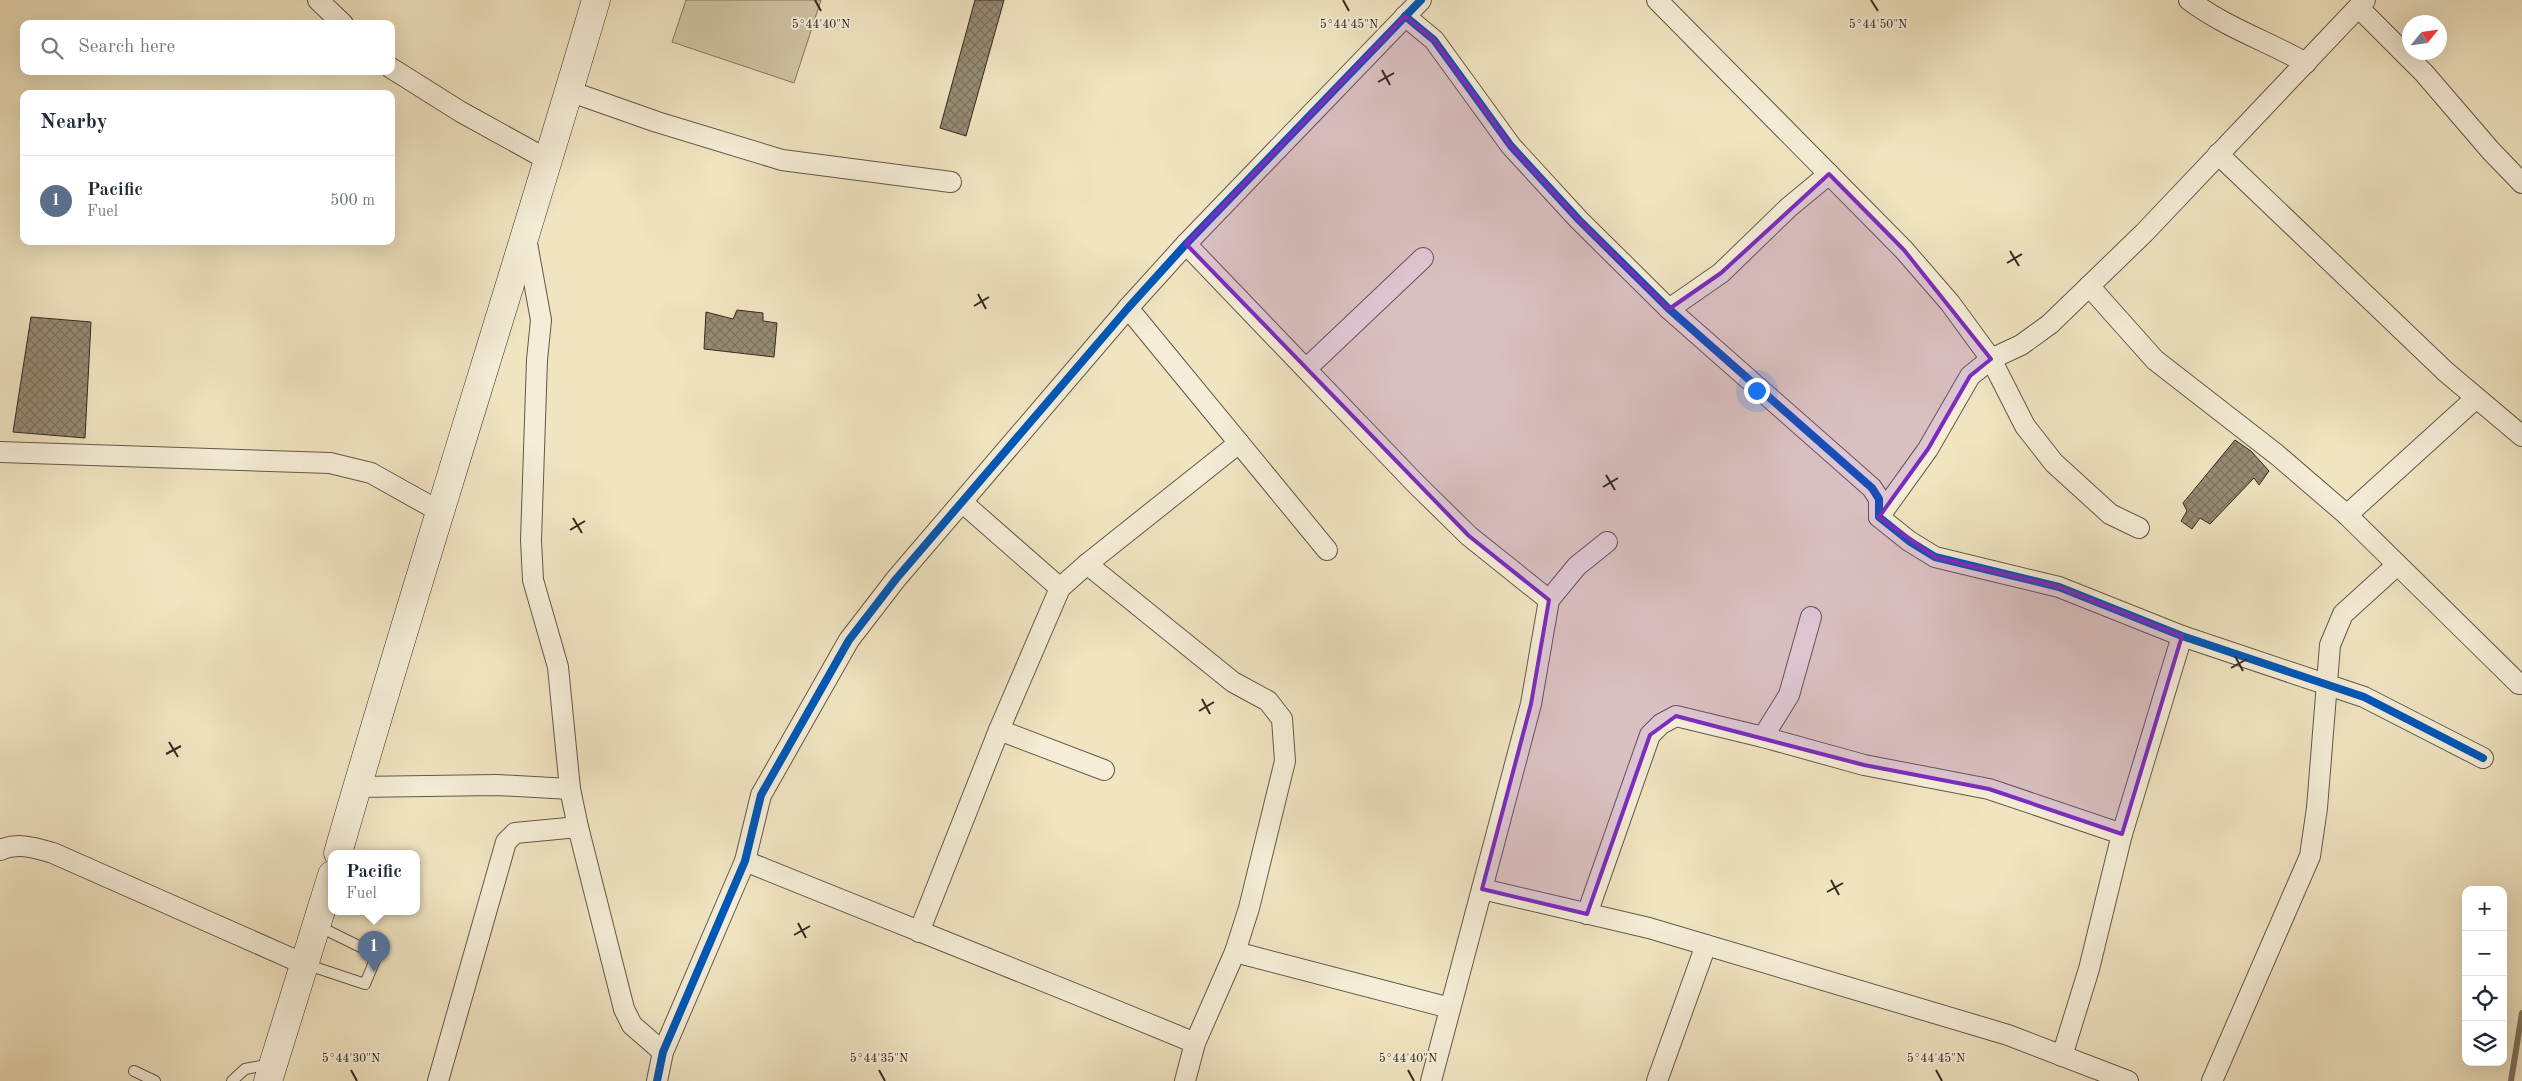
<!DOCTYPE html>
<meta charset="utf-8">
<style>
:root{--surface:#fff;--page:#f2f2f3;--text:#1f2937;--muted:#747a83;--line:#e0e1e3;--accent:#7c3aed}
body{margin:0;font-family:"Old Standard TT",serif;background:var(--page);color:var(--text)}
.controls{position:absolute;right:15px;bottom:15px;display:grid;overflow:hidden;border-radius:10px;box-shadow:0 5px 20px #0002}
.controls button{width:45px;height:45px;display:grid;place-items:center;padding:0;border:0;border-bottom:1px solid var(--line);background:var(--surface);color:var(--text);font:25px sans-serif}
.compass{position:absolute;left:2402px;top:15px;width:45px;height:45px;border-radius:50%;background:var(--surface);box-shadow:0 5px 20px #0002;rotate:61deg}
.you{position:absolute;left:1756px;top:390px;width:18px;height:18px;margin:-12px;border:4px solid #fff;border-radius:50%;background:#1a73e8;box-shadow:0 0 0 8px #1a73e833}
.badge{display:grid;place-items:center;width:32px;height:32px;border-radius:50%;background:var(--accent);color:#fff;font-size:16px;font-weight:700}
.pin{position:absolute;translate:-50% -41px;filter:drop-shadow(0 1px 2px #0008)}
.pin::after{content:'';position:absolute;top:26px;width:18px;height:15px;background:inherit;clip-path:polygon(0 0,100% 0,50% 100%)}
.popup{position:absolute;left:328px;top:850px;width:92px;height:65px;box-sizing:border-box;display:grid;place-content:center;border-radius:10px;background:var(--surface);filter:drop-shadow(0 1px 4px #0005);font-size:16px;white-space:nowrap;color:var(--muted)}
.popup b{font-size:19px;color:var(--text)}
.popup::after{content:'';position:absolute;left:50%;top:100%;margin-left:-10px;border:10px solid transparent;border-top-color:var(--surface)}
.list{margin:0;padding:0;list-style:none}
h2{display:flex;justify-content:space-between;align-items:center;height:65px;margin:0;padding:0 20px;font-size:21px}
h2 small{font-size:16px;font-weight:400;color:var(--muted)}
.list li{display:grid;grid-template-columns:32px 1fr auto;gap:15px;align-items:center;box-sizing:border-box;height:90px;padding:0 20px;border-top:1px solid var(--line)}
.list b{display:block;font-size:19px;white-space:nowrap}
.list p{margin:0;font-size:16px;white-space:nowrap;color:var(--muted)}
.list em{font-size:16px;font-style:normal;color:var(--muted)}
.icon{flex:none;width:28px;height:28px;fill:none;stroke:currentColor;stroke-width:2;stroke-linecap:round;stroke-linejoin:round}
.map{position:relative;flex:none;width:2522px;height:1081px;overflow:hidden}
.search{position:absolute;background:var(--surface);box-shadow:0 5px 20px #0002;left:20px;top:20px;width:375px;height:55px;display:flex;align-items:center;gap:12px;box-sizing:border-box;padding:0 18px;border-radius:10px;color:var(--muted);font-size:19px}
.panel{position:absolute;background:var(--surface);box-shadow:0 5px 20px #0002;left:20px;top:90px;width:375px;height:155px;border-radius:10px}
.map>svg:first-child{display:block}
.park{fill:#d0c4a5;stroke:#827762}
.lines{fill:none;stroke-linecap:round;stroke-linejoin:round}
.stream{stroke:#7e745f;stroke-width:6}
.building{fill:url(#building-cross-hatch);stroke:#342a1f}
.lane-casing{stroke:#635848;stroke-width:12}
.street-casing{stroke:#635848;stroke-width:22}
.secondary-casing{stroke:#342a1f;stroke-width:29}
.lane{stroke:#f5edd7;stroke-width:10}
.street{stroke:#f5edd7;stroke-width:20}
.secondary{stroke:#f5edd7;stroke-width:28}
.cycleway-casing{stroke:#f5edd7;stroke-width:11}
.cycleway{stroke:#0057b8;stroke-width:8}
.marked{fill:#7b2cbf;fill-opacity:0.2;stroke:#7b2cbf;stroke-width:4;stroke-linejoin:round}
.ticks{fill:none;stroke:#342a1f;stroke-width:2}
.ticks-label{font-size:12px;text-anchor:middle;fill:#342a1f;stroke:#f5edd7;stroke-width:4;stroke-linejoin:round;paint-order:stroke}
</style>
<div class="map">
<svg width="2522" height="1081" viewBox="0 0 2522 1081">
<defs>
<pattern id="building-cross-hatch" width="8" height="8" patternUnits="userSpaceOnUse" patternTransform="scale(1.25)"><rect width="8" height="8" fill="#968b73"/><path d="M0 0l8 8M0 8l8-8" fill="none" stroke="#7b725e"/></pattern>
</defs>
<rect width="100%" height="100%" fill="#f0e4c1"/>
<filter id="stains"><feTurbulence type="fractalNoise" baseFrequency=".004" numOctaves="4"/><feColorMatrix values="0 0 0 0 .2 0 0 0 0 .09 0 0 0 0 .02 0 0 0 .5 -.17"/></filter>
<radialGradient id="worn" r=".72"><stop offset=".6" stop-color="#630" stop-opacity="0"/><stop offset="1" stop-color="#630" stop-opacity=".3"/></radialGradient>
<path class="park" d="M 686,0 L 821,0 L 794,83 L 672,42 Z"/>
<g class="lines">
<path class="stream" d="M 2511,1081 L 2522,1013"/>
</g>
<g class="building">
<path d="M 975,0 L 1004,0 L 966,136 L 940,128 Z"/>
<path d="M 737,310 L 763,313 L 763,321 L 777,323 L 774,357 L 704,349 L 706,312 L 733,319 Z"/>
<path d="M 31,317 L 91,322 L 85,438 L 13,432 Z"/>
<path d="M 2235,440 L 2251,451 L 2269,471 L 2259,485 L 2254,478 L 2210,524 L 2200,518 L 2192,529 L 2181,521 L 2187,511 L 2183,503 Z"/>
</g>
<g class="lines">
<g class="lane-casing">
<g id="lane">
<path d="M 305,964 L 365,984 L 377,955 L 318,926"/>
<path d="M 134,1071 L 155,1081"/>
<path d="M 232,1081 L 245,1069 L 271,1064"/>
</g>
</g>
<g class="street-casing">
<g id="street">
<path d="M 318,0 L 343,24"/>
<path d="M 1657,0 L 1904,250 L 1950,303 L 1991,359 L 2025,426 L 2054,463 L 2110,514 L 2139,528"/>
<path d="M 2189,0 C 2225,27 2267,41 2306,63"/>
<path d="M 2359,8 L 2424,73 L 2491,151 L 2522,183"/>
<path d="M 1405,16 L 1434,40 L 1511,146 L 1579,220 L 1669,309 L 1872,488 L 1879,499 L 1879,517 L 1909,541 L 1935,557 L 2059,587 L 2182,636 L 2364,697 L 2483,758"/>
<path d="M 391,68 L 461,112 L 548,160"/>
<path d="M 569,91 L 657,122 L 782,160 L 951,182"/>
<path d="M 2218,154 L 2446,372 L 2522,436"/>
<path d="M 526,238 L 541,320 L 537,360 L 531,540 L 533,580 L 558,667 L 570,789 L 578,827 L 624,1009 L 632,1025 L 663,1052"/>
<path d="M 1186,244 L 1415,483 L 1469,536 L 1549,600"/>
<path d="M 2089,286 L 2155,360 L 2276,454 L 2347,515 L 2519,684 L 2522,684"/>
<path d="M 1128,308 L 1327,550"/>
<path d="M 1669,309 L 1721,273 L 1788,208 L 1829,174"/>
<path d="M 1307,368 L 1423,258"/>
<path d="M 0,452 L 330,463 L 371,473 L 439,511"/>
<path d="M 963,503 L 1060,588"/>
<path d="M 2347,515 L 2476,398"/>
<path d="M 1879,517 L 1928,449 L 1970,376 L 1991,359 L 2021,345 L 2050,324 L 2144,233 L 2365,0"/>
<path d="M 1087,564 L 1233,682 L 1268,701 L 1282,719 L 1285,761 L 1249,908 L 1235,952 L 1195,1043 L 1185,1081"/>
<path d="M 999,730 L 1104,770"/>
<path d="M 1763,737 L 1789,695 L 1811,617"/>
<path d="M 357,787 L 497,785 L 570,789"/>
<path d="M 2122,834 L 2182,636"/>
<path d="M 0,850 C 18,842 35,848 53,853 L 304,964"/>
<path d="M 745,861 C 895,922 1046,981 1195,1043"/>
<path d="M 1482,889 L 1649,928 L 2008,1035 L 2128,1081"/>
<path d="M 1587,914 L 1650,735 L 1661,724 L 1676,716 L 1763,737 L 1864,765 L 1989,789 L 2122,834 L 2089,969 L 2062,1056"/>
<path d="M 919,932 L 999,730 L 1060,588 L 1087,564 L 1239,443"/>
<path d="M 1235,952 L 1450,1008"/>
<path d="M 438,1081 L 506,842 L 515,833 L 578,827"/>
<path d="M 657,1081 L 663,1052 L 745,861 L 761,795 L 849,640 L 896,579 L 1128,308 L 1186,244 L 1421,0"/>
<path d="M 1431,1081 L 1531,704 L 1549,600 L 1577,566 L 1607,542"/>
<path d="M 1657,1081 L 1706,945"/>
<path d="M 2212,1081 L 2310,856 L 2317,808 L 2330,645 L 2343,614 L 2397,565"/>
</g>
</g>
<g class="secondary-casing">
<g id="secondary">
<path d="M 338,853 C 420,568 512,285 596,0"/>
<path d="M 268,1081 L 332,875"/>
</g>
</g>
<use href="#lane" class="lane"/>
<use href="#street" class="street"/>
<use href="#secondary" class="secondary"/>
<g class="cycleway-casing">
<g id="cycleway">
<path d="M 1405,16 L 1434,40 L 1511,146 L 1579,220 L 1669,309 L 1872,488 L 1879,499 L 1879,517 L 1909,541 L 1935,557 L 2059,587 L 2182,636 L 2364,697 L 2483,758"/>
<path d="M 657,1081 L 663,1052 L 745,861 L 761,795 L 849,640 L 896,579 L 1128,308 L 1186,244 L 1421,0"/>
</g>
</g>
<use href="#cycleway" class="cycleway"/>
</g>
<path class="marked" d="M 1405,16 L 1434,40 L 1511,146 L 1579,220 L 1669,309 L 1721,273 L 1829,174 L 1904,250 L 1991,359 L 1970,376 L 1928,449 L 1879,517 L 1935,557 L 2059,587 L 2182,636 L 2122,834 L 1989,789 L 1864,765 L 1676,716 L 1650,735 L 1587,914 L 1482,889 L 1531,704 L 1549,600 L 1469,536 L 1186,244 Z"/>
<path class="ticks" d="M 815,0 L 821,11M 1343,0 L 1349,11M 1871,0 L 1878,11M 1382,70 L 1390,85M 1378,82 L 1394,73M 2010,251 L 2019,266M 2007,263 L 2022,254M 978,294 L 986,309M 974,306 L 989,297M 1606,475 L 1615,490M 1603,487 L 1618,478M 573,518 L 582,533M 570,530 L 585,521M 2235,656 L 2243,671M 2231,668 L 2247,659M 1202,699 L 1210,714M 1199,711 L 1214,702M 169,742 L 178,757M 166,754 L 181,746M 1831,880 L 1839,895M 1827,892 L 1843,883M 798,923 L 806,938M 794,935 L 810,926M 351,1070 L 357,1081M 879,1070 L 885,1081M 1408,1070 L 1414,1081M 1936,1070 L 1942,1081"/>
<g class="ticks-label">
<text x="821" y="28">5°44'40"N</text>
<text x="1349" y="28">5°44'45"N</text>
<text x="1878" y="28">5°44'50"N</text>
<text x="351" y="1062">5°44'30"N</text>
<text x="879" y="1062">5°44'35"N</text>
<text x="1408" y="1062">5°44'40"N</text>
<text x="1936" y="1062">5°44'45"N</text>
</g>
<rect width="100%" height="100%" filter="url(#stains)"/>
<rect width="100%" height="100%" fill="url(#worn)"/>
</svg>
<div class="controls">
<button>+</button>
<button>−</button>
<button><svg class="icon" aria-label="locate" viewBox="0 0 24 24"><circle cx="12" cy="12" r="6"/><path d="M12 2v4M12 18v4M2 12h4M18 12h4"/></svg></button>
<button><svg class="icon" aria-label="layers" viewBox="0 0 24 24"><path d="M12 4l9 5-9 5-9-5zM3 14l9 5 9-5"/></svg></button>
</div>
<svg class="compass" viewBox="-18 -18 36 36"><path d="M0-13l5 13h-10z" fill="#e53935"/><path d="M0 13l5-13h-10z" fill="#747a83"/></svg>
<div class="you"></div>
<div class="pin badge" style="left:374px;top:972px;background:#5c6f8a">1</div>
<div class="popup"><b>Pacific</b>Fuel</div>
<div class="search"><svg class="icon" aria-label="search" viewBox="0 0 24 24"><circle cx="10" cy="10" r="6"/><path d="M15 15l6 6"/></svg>Search here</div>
<section class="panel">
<h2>Nearby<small></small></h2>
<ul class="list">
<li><span class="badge" style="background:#5c6f8a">1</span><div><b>Pacific</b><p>Fuel</p></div><em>500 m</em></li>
</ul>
</section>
</div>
